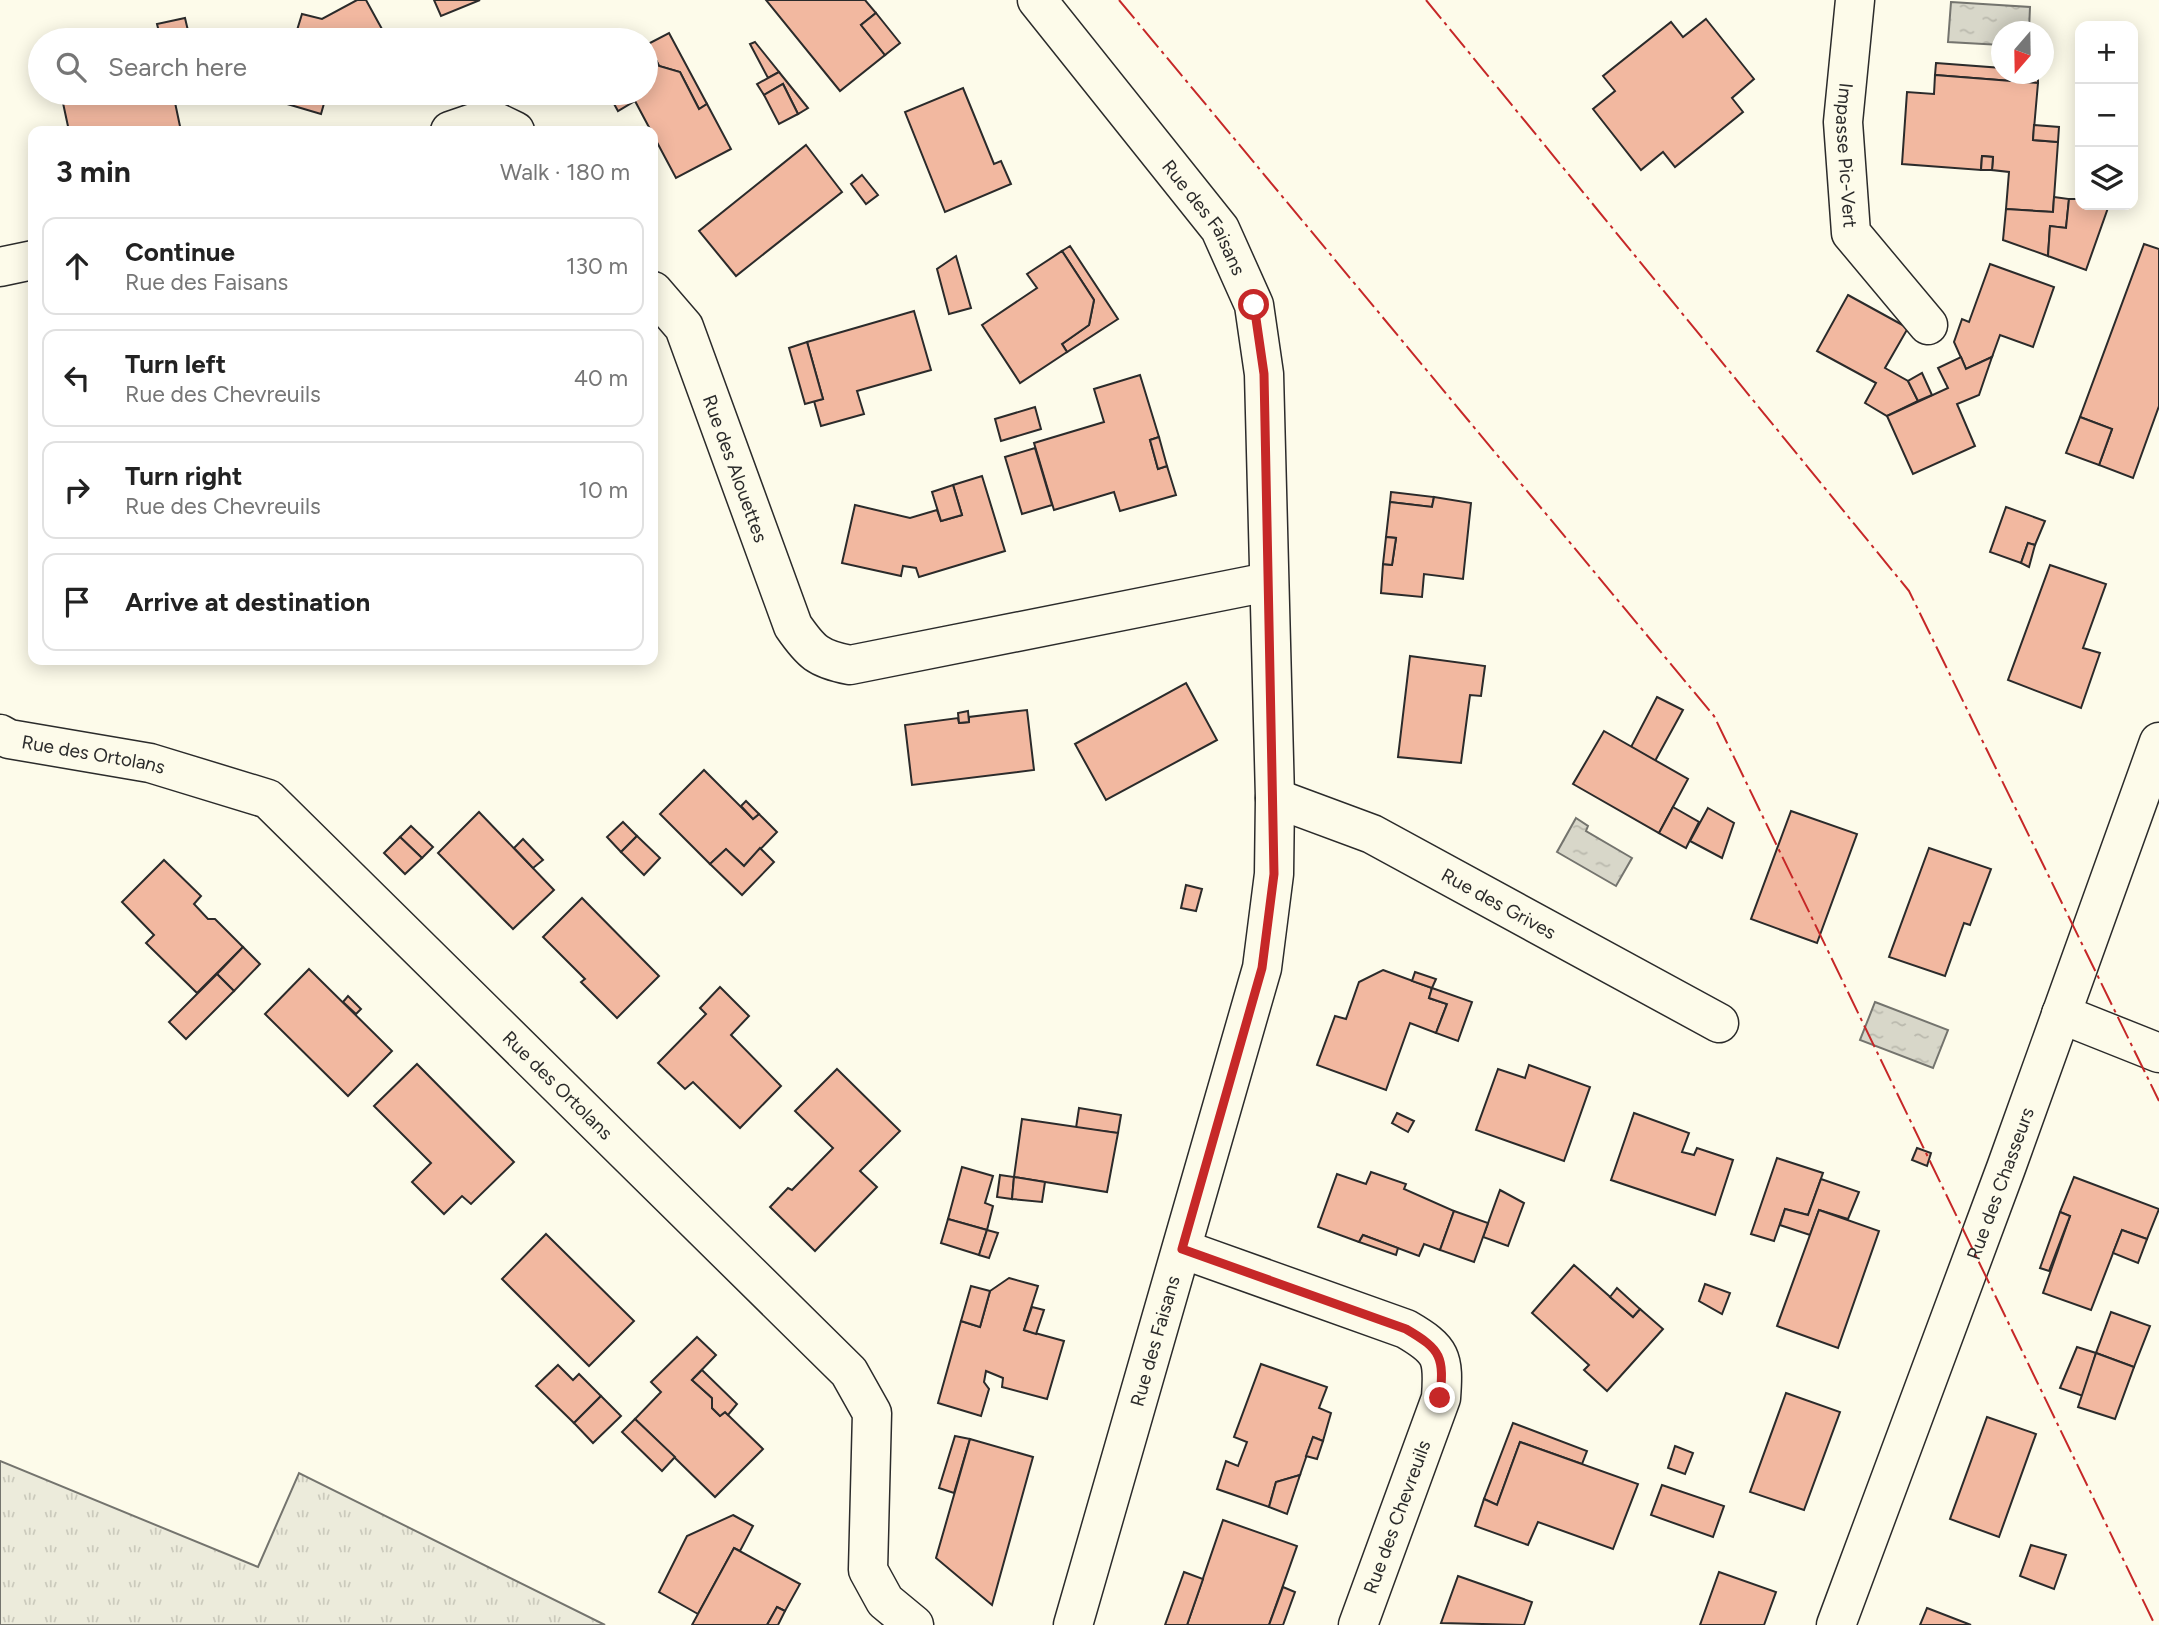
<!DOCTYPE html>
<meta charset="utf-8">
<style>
:root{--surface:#fff;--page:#f6f6f6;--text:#222;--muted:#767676;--line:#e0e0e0}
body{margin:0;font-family:Figtree,sans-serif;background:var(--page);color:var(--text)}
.controls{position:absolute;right:21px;top:21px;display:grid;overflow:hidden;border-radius:14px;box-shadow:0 4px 18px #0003}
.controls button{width:63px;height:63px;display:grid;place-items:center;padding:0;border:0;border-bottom:2px solid var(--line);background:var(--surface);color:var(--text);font:35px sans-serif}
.compass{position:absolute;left:1991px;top:21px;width:63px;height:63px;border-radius:50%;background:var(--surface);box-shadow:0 4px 18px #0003;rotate:200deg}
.stop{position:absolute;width:21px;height:21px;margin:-16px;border:5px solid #c62828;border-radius:50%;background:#fff}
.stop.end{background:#c62828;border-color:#fff;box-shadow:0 2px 7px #0008}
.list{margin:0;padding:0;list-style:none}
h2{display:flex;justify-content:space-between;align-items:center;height:91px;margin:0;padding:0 28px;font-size:30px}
h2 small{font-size:23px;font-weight:400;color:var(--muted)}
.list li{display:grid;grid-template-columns:46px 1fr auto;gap:21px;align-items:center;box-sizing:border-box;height:98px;margin:0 14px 14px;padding:0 14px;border:2px solid var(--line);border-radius:14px}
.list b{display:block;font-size:26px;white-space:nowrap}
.list p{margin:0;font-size:23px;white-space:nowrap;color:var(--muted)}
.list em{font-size:23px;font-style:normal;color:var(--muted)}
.icon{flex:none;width:38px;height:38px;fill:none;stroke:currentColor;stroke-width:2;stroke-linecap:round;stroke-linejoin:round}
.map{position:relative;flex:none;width:2159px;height:1625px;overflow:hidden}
.search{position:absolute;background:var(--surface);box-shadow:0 4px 18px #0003;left:28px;top:28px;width:630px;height:77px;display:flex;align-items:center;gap:18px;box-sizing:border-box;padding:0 24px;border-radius:38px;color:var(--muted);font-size:26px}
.panel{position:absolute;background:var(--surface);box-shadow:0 4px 18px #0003;left:28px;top:126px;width:630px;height:539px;border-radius:14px}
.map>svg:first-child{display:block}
.park{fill:url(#park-tufts);stroke:#74746e;stroke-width:2}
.water{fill:url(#water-ripples);stroke:#74746e;stroke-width:2}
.building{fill:#f2b8a0;stroke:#2b2b2b;stroke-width:2}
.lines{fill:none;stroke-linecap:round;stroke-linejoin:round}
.minor-casing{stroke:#2b2b2b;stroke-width:41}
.minor{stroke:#fdfbea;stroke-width:38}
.power{stroke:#c62828;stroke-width:2;stroke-dasharray:24 5 3.5 5;stroke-linecap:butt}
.route{stroke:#c62828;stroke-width:9}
.labels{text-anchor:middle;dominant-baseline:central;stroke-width:5;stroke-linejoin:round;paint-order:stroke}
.street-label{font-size:19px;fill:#2b2b2b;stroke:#fdfbea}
</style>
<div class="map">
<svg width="2159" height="1625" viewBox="0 0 2159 1625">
<defs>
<pattern id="park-tufts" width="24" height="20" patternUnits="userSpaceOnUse" patternTransform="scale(1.75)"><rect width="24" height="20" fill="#ecebdb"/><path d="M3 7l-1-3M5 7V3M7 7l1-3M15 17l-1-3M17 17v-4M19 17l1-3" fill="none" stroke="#cbcabc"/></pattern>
<pattern id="water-ripples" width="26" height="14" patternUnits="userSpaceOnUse" patternTransform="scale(1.75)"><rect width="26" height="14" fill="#d8d7c9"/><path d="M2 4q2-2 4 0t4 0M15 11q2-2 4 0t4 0" fill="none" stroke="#bab9ad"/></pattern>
</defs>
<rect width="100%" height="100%" fill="#fdfbea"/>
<path class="park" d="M 0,1461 L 258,1567 L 299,1473 L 605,1625 L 0,1625 Z"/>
<g class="water">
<path d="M 1951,2 L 2030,7 L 2029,31 L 2002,32 L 2001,45 L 1948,42 Z"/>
<path d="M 1576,818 L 1588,826 L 1586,831 L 1632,858 L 1616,886 L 1557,852 Z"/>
<path d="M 1875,1002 L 1948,1030 L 1933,1068 L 1860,1040 Z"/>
</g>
<g class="building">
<path d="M 357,0 L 366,0 L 388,40 L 294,40 L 302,14 L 322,19 Z"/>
<path d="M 434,0 L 480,0 L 441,16 Z"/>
<path d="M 766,0 L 865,0 L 876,13 L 861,25 L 885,55 L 840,91 Z"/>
<path d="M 876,13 L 900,43 L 885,55 L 861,25 Z"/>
<path d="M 185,18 L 190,39 L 161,40 L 157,24 Z"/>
<path d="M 1706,19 L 1754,79 L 1732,98 L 1743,112 L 1675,167 L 1663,152 L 1641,170 L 1593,109 L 1615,91 L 1603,76 L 1671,22 L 1683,37 Z"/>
<path d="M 669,33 L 707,104 L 699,109 L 680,72 L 659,66 L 648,44 Z"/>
<path d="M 212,35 L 213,40 L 190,40 L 190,39 Z"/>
<path d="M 755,42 L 779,72 L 768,78 L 750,44 Z"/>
<path d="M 648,44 L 659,66 L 680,72 L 699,109 L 707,104 L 731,149 L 676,178 L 635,101 L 618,111 L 608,93 L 646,93 Z"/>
<path d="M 1936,63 L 2002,68 L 2002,74 L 2038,74 L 2038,83 L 1935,75 Z"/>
<path d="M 779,72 L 808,108 L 798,114 L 783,84 L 764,95 L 757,84 Z"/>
<path d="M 1935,75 L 2038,83 L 2033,140 L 2058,142 L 2053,212 L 2006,209 L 2009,172 L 1992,170 L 1993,157 L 1982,156 L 1981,170 L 1902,164 L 1907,92 L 1934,94 Z"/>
<path d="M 783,84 L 798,114 L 779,124 L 764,95 Z"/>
<path d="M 963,88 L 994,164 L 1001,161 L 1011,184 L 945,212 L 905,112 Z"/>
<path d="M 109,93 L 173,93 L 181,131 L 69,131 L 63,103 Z"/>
<path d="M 279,93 L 327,93 L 321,114 L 277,101 Z"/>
<path d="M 2034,125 L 2059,127 L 2058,142 L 2033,140 Z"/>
<path d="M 806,145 L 842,192 L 736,276 L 699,231 Z"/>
<path d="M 1982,156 L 1993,157 L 1992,170 L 1981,170 Z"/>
<path d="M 862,175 L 878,195 L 866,204 L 851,184 Z"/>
<path d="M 2054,197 L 2069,199 L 2066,228 L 2050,226 L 2048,256 L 2003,240 L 2006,209 L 2053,212 Z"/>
<path d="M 2069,199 L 2080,199 L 2080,205 L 2109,205 L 2086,270 L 2048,256 L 2050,226 L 2066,228 Z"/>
<path d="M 2144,244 L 2159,249 L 2159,406 L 2133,478 L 2099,465 L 2112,429 L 2080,417 Z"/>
<path d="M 1070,246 L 1118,319 L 1067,352 L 1062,344 L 1089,325 L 1094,300 L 1062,251 Z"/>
<path d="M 1062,251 L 1094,300 L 1089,325 L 1062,344 L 1067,352 L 1020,383 L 982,325 L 1037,288 L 1027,274 Z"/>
<path d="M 956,256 L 971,308 L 949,314 L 937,269 Z"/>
<path d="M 1990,264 L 2054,287 L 2033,347 L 2000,335 L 1992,357 L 1966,369 L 1954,342 L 1962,319 L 1969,322 Z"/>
<path d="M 1848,295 L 1908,328 L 1885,368 L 1908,381 L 1918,401 L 1887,416 L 1865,403 L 1876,383 L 1817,351 Z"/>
<path d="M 914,311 L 931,370 L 857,391 L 864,414 L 821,426 L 814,401 L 823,399 L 807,342 Z"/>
<path d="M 807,342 L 823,399 L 805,404 L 789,348 Z"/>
<path d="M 1961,357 L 1966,369 L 1992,357 L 1979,395 L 1957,404 L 1975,446 L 1913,474 L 1887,416 L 1948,388 L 1938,368 Z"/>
<path d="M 1922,373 L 1932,395 L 1918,401 L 1908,381 Z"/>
<path d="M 1140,375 L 1159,437 L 1150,440 L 1158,469 L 1167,466 L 1176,495 L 1120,511 L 1114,492 L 1054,510 L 1034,443 L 1104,422 L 1094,389 Z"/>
<path d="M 1035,407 L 1041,429 L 1001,441 L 995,419 Z"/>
<path d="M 2080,417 L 2112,429 L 2099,465 L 2066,453 Z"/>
<path d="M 1159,437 L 1167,466 L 1158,469 L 1150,440 Z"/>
<path d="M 1035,448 L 1052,505 L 1022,514 L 1005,457 Z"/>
<path d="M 982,476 L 1005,551 L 919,577 L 916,568 L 903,566 L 901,576 L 842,563 L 855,505 L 910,518 L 937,510 L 941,521 L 962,515 L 953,485 Z"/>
<path d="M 953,485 L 962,515 L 941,521 L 932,492 Z"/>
<path d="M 1391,492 L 1434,497 L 1432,507 L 1390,502 Z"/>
<path d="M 1434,497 L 1471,503 L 1463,579 L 1424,574 L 1422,597 L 1381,593 L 1383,564 L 1392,565 L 1396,538 L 1386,537 L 1390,502 L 1432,507 Z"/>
<path d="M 2006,507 L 2045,521 L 2035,545 L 2028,543 L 2021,563 L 1990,552 Z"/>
<path d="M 1386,537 L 1396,538 L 1392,565 L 1383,564 Z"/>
<path d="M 2028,543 L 2035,545 L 2029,567 L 2021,563 Z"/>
<path d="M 2050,565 L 2106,584 L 2083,648 L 2100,653 L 2081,708 L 2008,680 Z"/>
<path d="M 1410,656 L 1485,666 L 1481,696 L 1470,695 L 1461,763 L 1398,757 Z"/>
<path d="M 1186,683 L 1217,740 L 1106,800 L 1075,744 Z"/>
<path d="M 1657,697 L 1683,710 L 1655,761 L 1631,747 Z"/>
<path d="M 1027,710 L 1034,770 L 912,785 L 905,725 L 958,718 L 959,723 L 969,722 L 969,717 Z"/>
<path d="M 968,711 L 969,722 L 959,723 L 958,713 Z"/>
<path d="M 1604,731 L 1688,779 L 1659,833 L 1573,784 Z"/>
<path d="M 704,770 L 753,819 L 759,814 L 777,832 L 744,866 L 726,849 L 710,864 L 660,814 Z"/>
<path d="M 746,801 L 759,814 L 753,819 L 741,806 Z"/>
<path d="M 1673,807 L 1699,822 L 1686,848 L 1659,833 Z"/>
<path d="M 1708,808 L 1734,823 L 1722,858 L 1690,841 Z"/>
<path d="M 1791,811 L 1857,834 L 1817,943 L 1751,919 Z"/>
<path d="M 479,812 L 554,890 L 513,929 L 438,853 Z"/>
<path d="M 623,822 L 637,836 L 621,852 L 607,837 Z"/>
<path d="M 411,826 L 433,847 L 422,858 L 400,837 Z"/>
<path d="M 637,836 L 660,858 L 644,875 L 621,852 Z"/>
<path d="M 400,837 L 422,858 L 405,874 L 384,853 Z"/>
<path d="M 523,839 L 543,860 L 533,868 L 514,848 Z"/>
<path d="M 760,848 L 774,862 L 742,895 L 710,864 L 726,849 L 744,866 Z"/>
<path d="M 1929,848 L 1991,869 L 1970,925 L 1964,923 L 1945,976 L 1889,957 Z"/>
<path d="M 164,860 L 201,896 L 194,904 L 208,919 L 215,919 L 243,947 L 197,993 L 146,943 L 154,935 L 122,902 Z"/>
<path d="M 1186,885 L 1202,889 L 1196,911 L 1181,908 Z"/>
<path d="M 582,898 L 659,976 L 617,1018 L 581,982 L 585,979 L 543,937 Z"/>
<path d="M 243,947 L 260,964 L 234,991 L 217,974 Z"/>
<path d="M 309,969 L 392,1051 L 348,1096 L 265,1014 Z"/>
<path d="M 1383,970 L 1432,988 L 1429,998 L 1447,1004 L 1436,1033 L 1410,1023 L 1386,1090 L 1317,1065 L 1335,1016 L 1346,1019 L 1359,982 Z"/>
<path d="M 1415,972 L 1436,979 L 1432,988 L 1412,981 Z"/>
<path d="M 217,974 L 234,991 L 186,1039 L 169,1022 Z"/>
<path d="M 720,987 L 749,1016 L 731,1035 L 781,1086 L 740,1128 L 693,1082 L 685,1089 L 658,1063 L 706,1014 L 700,1008 Z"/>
<path d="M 1432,988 L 1472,1002 L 1458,1041 L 1436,1033 L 1447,1004 L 1429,998 Z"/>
<path d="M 348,996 L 361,1009 L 356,1014 L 343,1002 Z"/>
<path d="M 417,1064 L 514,1162 L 471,1204 L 462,1196 L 444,1214 L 412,1182 L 431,1163 L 374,1106 Z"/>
<path d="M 1529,1065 L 1590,1087 L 1564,1161 L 1476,1130 L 1498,1069 L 1525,1078 Z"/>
<path d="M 837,1069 L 900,1131 L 860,1171 L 877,1187 L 815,1251 L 770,1207 L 788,1188 L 792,1190 L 833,1148 L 795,1111 Z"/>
<path d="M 1079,1108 L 1121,1115 L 1118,1133 L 1076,1128 Z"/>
<path d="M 1397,1113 L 1414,1121 L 1408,1132 L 1392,1123 Z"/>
<path d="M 1634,1113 L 1689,1133 L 1682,1152 L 1694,1155 L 1697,1148 L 1733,1160 L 1715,1215 L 1611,1180 Z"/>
<path d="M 1022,1119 L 1118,1133 L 1107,1192 L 1014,1177 Z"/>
<path d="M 1917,1148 L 1931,1153 L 1927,1166 L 1912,1160 Z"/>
<path d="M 1777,1158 L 1823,1173 L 1808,1215 L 1785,1209 L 1774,1241 L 1751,1234 Z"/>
<path d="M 962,1167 L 993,1176 L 985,1203 L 993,1206 L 987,1230 L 948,1219 Z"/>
<path d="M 1371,1172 L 1406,1184 L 1404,1189 L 1454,1211 L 1440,1250 L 1424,1244 L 1419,1256 L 1363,1235 L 1359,1242 L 1318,1227 L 1337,1174 L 1366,1184 Z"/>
<path d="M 1000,1175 L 1014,1177 L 1012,1199 L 997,1197 Z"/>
<path d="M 1014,1177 L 1045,1182 L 1042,1202 L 1012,1199 Z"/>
<path d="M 2074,1177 L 2159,1209 L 2147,1239 L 2122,1230 L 2091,1310 L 2043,1293 L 2070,1216 L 2060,1212 Z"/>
<path d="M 1821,1179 L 1859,1192 L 1848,1219 L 1819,1210 L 1810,1235 L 1780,1225 L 1785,1209 L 1808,1215 Z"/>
<path d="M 1500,1190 L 1524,1203 L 1508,1246 L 1483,1237 Z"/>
<path d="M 1819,1210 L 1879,1231 L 1838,1348 L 1777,1326 Z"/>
<path d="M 1454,1211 L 1488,1223 L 1474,1262 L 1440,1250 Z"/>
<path d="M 2060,1212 L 2070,1216 L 2049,1271 L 2040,1268 Z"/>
<path d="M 948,1219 L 987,1230 L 979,1255 L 941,1243 Z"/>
<path d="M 987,1230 L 998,1233 L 989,1258 L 979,1255 Z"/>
<path d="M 2122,1230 L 2147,1239 L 2138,1263 L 2113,1253 Z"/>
<path d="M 546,1234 L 634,1321 L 589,1366 L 502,1279 Z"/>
<path d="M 1363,1235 L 1398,1248 L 1396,1255 L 1359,1242 Z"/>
<path d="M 1574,1265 L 1633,1317 L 1640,1309 L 1663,1329 L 1607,1391 L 1584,1370 L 1589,1365 L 1532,1313 Z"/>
<path d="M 1009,1278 L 1038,1286 L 1024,1330 L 1064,1341 L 1047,1399 L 1002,1387 L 1003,1378 L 986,1371 L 984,1382 L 989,1389 L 981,1416 L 938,1403 L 961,1321 L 980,1327 L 990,1291 Z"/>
<path d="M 1705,1284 L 1730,1293 L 1722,1314 L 1699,1301 Z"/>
<path d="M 971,1286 L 990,1291 L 980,1327 L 961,1321 Z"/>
<path d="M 1617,1288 L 1640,1309 L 1633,1317 L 1610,1297 Z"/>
<path d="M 1032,1307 L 1044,1310 L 1036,1334 L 1024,1330 Z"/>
<path d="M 2111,1312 L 2150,1326 L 2134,1367 L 2096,1353 Z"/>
<path d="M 697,1337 L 716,1355 L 692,1380 L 712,1398 L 712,1408 L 720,1416 L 725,1412 L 763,1449 L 715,1497 L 635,1419 L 661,1392 L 651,1382 Z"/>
<path d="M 2077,1347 L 2096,1353 L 2083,1396 L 2060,1388 Z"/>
<path d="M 2096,1353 L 2134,1367 L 2115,1419 L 2078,1407 Z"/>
<path d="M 1261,1364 L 1327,1387 L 1319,1408 L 1331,1413 L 1323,1441 L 1313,1437 L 1300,1475 L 1276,1482 L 1269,1507 L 1217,1489 L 1226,1461 L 1238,1466 L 1247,1442 L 1234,1437 Z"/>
<path d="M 558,1365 L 573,1380 L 579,1374 L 601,1396 L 574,1423 L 536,1386 Z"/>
<path d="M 702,1370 L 737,1404 L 728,1415 L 725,1412 L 720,1416 L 712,1408 L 712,1398 L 692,1380 Z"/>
<path d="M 1786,1393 L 1840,1412 L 1804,1510 L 1750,1492 Z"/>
<path d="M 601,1396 L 621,1416 L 593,1443 L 574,1423 Z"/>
<path d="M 1987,1417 L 2036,1434 L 1999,1537 L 1950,1519 Z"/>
<path d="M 635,1419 L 675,1457 L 662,1471 L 622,1432 Z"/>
<path d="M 1513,1423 L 1587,1451 L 1582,1464 L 1520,1442 L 1497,1505 L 1484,1499 Z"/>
<path d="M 955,1436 L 970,1439 L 954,1493 L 939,1488 Z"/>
<path d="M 1313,1437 L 1323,1441 L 1317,1459 L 1306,1456 Z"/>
<path d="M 970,1439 L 1033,1457 L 992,1605 L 936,1558 Z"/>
<path d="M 1520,1442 L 1638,1484 L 1613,1549 L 1538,1522 L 1528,1545 L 1475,1526 L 1484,1499 L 1497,1505 Z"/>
<path d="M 1675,1446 L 1693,1453 L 1685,1474 L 1668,1468 Z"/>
<path d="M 1300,1475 L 1287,1514 L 1269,1507 L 1276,1482 Z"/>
<path d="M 1662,1485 L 1724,1506 L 1713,1537 L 1651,1515 Z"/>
<path d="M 733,1515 L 753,1526 L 740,1551 L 734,1548 L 698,1614 L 659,1592 L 687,1536 Z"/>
<path d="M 1223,1520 L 1297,1546 L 1269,1625 L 1187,1625 Z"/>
<path d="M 2031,1545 L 2066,1555 L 2054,1589 L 2020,1576 Z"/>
<path d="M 734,1548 L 800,1584 L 785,1611 L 777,1607 L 767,1625 L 692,1625 Z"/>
<path d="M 1184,1572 L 1203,1579 L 1187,1625 L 1165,1625 Z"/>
<path d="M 1719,1572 L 1776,1592 L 1764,1625 L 1700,1625 Z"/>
<path d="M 1458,1576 L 1532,1602 L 1524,1625 L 1441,1623 Z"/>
<path d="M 1283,1587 L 1295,1592 L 1283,1625 L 1269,1625 Z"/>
<path d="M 777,1607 L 785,1611 L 778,1625 L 767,1625 Z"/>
<path d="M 1927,1608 L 1971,1625 L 1920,1625 Z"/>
</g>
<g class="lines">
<g class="minor-casing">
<g id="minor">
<path id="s1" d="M 1037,0 L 1220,229 L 1254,305 L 1264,374 L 1275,798 L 1274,874 L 1262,968 L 1073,1625"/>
<path id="s2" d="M 1855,0 L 1843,122 L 1851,233 L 1928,325"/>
<path d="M 450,131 L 488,118 L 515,131"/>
<path d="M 0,267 L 33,260"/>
<path id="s3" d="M 653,291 L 684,327 L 793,626 C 811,652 818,659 850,665 L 1268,582"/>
<path id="s4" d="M 0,734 L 9,739 L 150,763 L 268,799 L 849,1372 L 872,1413 L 868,1570 L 885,1601 L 914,1625"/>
<path id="s5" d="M 1275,798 L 1372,834 L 1719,1023"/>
<path d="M 2061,1014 L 2159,1053"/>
<path d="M 1182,1249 L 1406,1329 C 1442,1350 1444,1357 1441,1398 L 1358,1625"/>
<path id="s6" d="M 1836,1625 L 2006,1168 L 2159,742"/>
</g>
</g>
<use href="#minor" class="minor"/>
<g class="power">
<path d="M 1119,0 L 1714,716 L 2155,1625"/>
<path d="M 1426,0 L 1909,591 L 2159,1101"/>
</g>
</g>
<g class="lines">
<path class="route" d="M 1254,305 L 1264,374 L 1274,874 L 1262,968 L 1182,1249 L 1406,1329 C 1442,1350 1444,1357 1440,1398"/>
</g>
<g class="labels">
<g class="street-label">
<text stroke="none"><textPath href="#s2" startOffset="156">Impasse Pic-Vert</textPath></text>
<text stroke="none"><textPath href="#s1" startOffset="275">Rue des Faisans</textPath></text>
<text stroke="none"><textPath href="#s3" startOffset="198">Rue des Alouettes</textPath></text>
<text stroke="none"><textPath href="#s4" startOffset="96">Rue des Ortolans</textPath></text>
<text stroke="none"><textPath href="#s5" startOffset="248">Rue des Grives</textPath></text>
<text stroke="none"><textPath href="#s4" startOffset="684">Rue des Ortolans</textPath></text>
<text stroke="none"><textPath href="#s6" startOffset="471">Rue des Chasseurs</textPath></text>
<text transform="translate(1155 1341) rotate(-74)">Rue des Faisans</text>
<text transform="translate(1397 1517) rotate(-70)">Rue des Chevreuils</text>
</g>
</g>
</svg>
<div class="controls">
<button>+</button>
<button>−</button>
<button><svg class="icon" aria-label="layers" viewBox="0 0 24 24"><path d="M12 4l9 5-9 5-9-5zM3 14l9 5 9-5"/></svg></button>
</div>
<svg class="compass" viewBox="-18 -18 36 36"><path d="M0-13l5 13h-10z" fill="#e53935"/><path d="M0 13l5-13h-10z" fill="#767676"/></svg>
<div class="stop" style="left:1254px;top:305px"></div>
<div class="stop end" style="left:1440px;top:1398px"></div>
<div class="search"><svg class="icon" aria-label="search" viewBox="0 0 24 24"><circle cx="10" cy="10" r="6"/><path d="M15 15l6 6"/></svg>Search here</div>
<section class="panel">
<h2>3 min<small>Walk · 180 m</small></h2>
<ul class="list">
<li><svg class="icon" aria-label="ahead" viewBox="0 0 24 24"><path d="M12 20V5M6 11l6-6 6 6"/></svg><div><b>Continue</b><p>Rue des Faisans</p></div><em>130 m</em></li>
<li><svg class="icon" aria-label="left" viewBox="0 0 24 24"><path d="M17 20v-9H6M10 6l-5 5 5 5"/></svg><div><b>Turn left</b><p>Rue des Chevreuils</p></div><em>40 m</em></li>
<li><svg class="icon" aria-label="right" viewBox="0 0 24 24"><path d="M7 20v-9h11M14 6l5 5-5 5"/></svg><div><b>Turn right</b><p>Rue des Chevreuils</p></div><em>10 m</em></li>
<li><svg class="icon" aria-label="arrive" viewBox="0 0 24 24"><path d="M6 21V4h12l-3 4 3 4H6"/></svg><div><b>Arrive at destination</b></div></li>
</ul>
</section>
</div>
